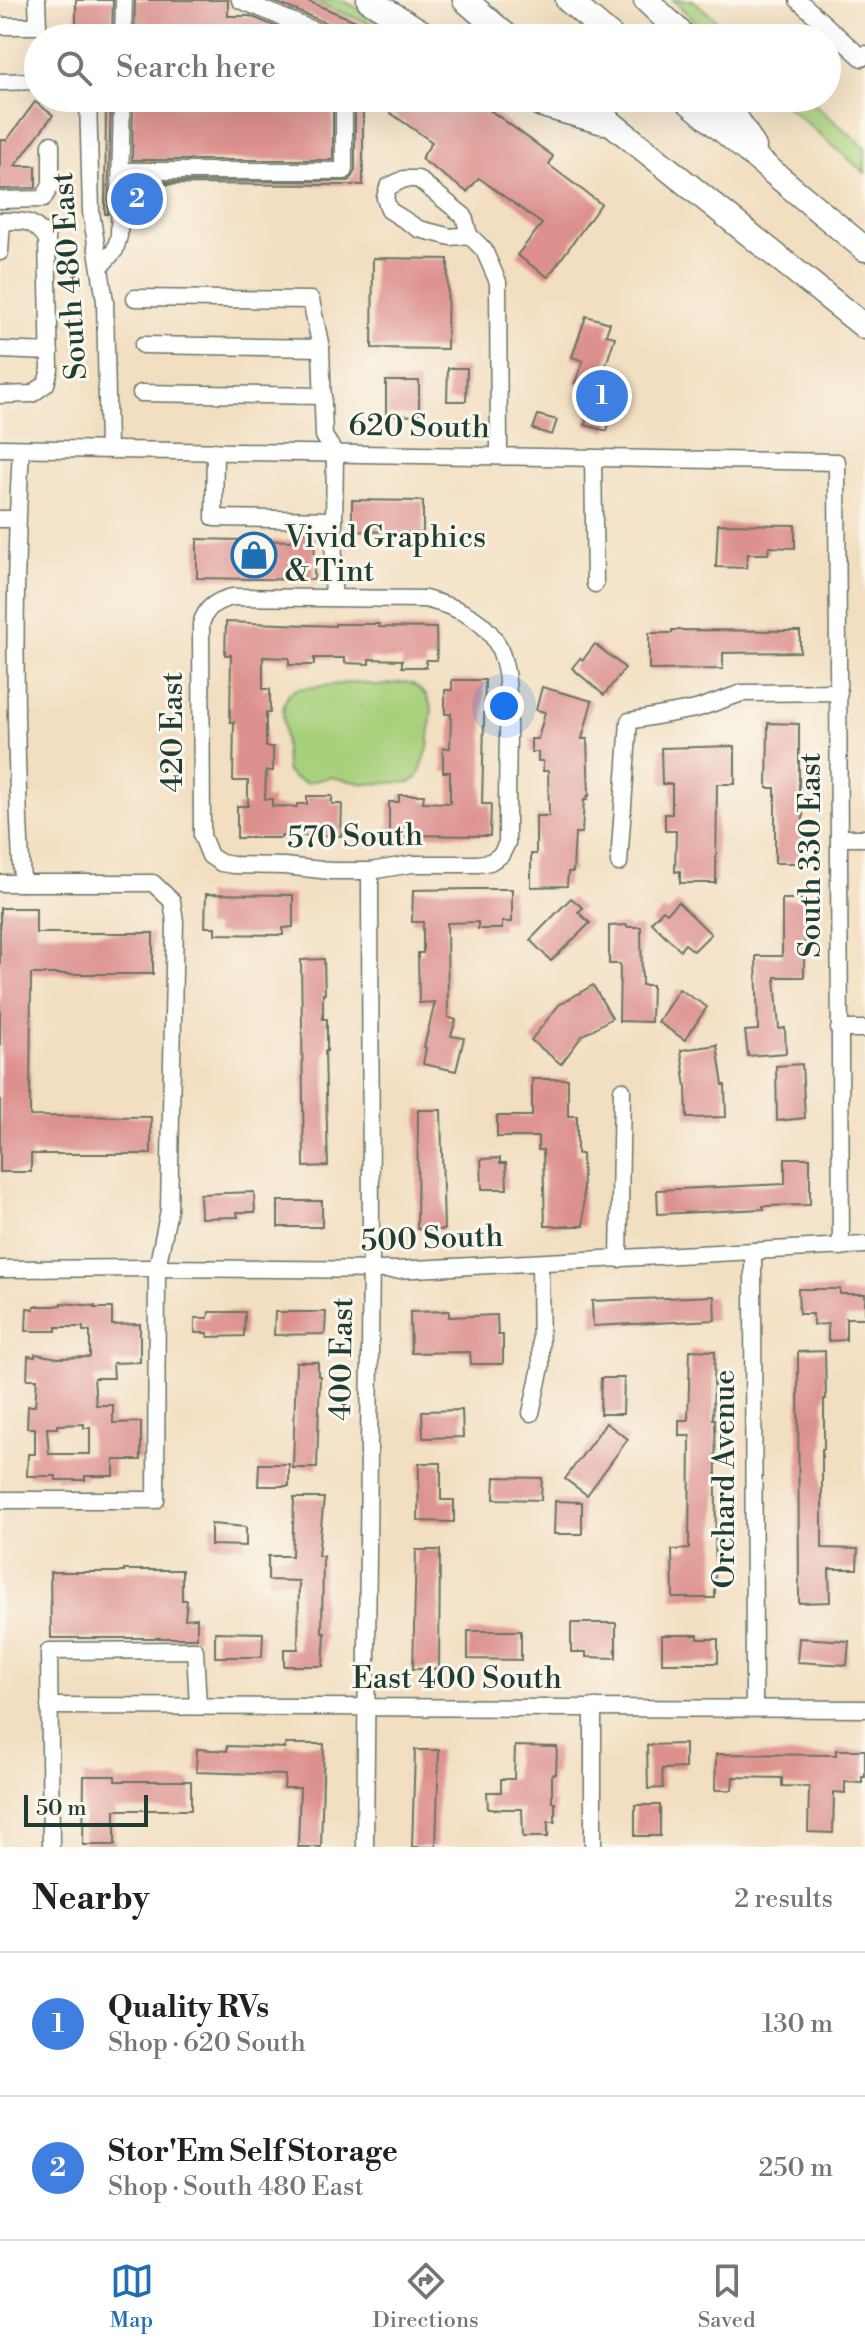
<!DOCTYPE html>
<meta charset="utf-8">
<style>
:root{--surface:#fff;--page:#f6f6f6;--text:#202124;--muted:#757577;--line:#e0e0e0;--accent:#1f6fb2}
body{margin:0;font-family:"Libre Bodoni",serif;background:var(--page);color:var(--text)}
.scale{position:absolute;left:24px;bottom:20px;width:124px;box-sizing:border-box;padding-left:8px;border:4px solid #1f3d34;border-top:0;font-size:22px;line-height:28px;white-space:nowrap;color:#1f3d34;-webkit-text-stroke:6px #fbf7ec;paint-order:stroke}
.you{position:absolute;left:504px;top:706px;width:28px;height:28px;margin:-20px;border:6px solid #fff;border-radius:50%;background:#1a73e8;box-shadow:0 0 0 12px #1a73e833}
.badge{display:grid;place-items:center;width:52px;height:52px;border-radius:50%;background:var(--accent);color:#fff;font-size:26px;font-weight:700}
.pin{position:absolute;translate:-50% -50%;border:4px solid #fff;box-shadow:0 2px 8px #0006}
.list{margin:0;padding:0;list-style:none}
h2{display:flex;justify-content:space-between;align-items:center;height:104px;margin:0;padding:0 32px;font-size:34px}
h2 small{font-size:26px;font-weight:400;color:var(--muted)}
.list li{display:grid;grid-template-columns:52px 1fr auto;gap:24px;align-items:center;box-sizing:border-box;height:144px;padding:0 32px;border-top:2px solid var(--line)}
.list b{display:block;font-size:30px;white-space:nowrap}
.list p{margin:0;font-size:26px;white-space:nowrap;color:var(--muted)}
.list em{font-size:26px;font-style:normal;color:var(--muted)}
.icon{flex:none;width:44px;height:44px;fill:none;stroke:currentColor;stroke-width:2;stroke-linecap:round;stroke-linejoin:round}
.map{position:relative;flex:none;width:865px;height:1847px;overflow:hidden}
.search{position:absolute;background:var(--surface);box-shadow:0 8px 32px #0002;left:24px;right:24px;top:24px;height:88px;display:flex;align-items:center;gap:20px;box-sizing:border-box;padding:0 28px;border-radius:44px;color:var(--muted);font-size:30px}
.sheet{height:392px;background:var(--surface)}
nav{display:flex;justify-content:space-around;align-items:center;box-sizing:border-box;height:112px;border-top:2px solid var(--line);background:var(--surface);font-size:22px;color:var(--muted)}
nav a{display:grid;justify-items:center;gap:4px}
nav .on{color:var(--accent)}
.map>svg:first-child{display:block}
.green{fill:#a7d07b;stroke:#638658;stroke-width:2}
.building{fill:#dd918e;fill-rule:evenodd}
.lines{fill:none;stroke-linecap:round;stroke-linejoin:round}
.minor-casing{stroke:#697565;stroke-width:19}
.highway-casing{stroke:#697565;stroke-width:27}
.minor{stroke:#fff;stroke-width:16}
.highway{stroke:#fff;stroke-width:24}
.labels{text-anchor:middle;dominant-baseline:central;stroke-width:6;stroke-linejoin:round;paint-order:stroke}
.street-label{font-size:30px;fill:#1f3d34;stroke:#fbf7ec}
.poi-label{font-size:30px;fill:#1f3d34;stroke:#fbf7ec;text-anchor:start}
</style>
<div class="map">
<svg width="865" height="1847" viewBox="0 0 865 1847">
<rect width="100%" height="100%" fill="#fbf7ec"/>
<filter id="ink" filterUnits="userSpaceOnUse"><feTurbulence type="fractalNoise" baseFrequency=".0125" numOctaves="2"/><feDisplacementMap in="SourceGraphic" scale="16" xChannelSelector="R" yChannelSelector="G"/><feConvolveMatrix kernelMatrix="1 2 1 2 8 2 1 2 1" color-interpolation-filters="sRGB"/></filter>
<filter id="wash" filterUnits="userSpaceOnUse"><feTurbulence type="fractalNoise" baseFrequency=".006" numOctaves="4" result="noise"/><feDisplacementMap in="SourceGraphic" scale="32" xChannelSelector="R" yChannelSelector="G"/><feGaussianBlur stdDeviation="1.8" result="paint"/><feColorMatrix in="noise" values="0 0 0 0 0 0 0 0 0 0 0 0 0 0 0 0 0 1.4 0 .05"/><feComposite in="paint" operator="in"/></filter>
<g filter="url(#wash)">
<rect width="100%" height="100%" fill="#f2dec0"/>
<g class="green">
<path d="M 310,0 L 342,0 L 412,38 L 395,38 L 366,22 Z"/>
<path d="M 673,0 L 693,0 L 737,38 L 713,38 Z"/>
<path d="M 777,98 L 807,98 L 865,147 L 865,173 Z"/>
<path d="M 357,682 L 379,686 L 404,682 L 413,684 L 426,695 L 432,708 L 428,748 L 418,777 L 411,782 L 366,784 L 331,777 L 306,783 L 293,778 L 287,772 L 286,766 L 283,712 L 284,704 L 289,693 L 297,689 Z"/>
</g>
<g id="blocks">
<g class="building">
<path d="M 76,0 L 113,0 L 112,38 L 76,38 Z"/>
<path d="M 135,0 L 228,0 L 228,16 L 250,16 L 304,38 L 134,38 Z"/>
<path d="M 270,0 L 305,0 L 363,24 L 363,38 Z"/>
<path d="M 106,98 L 111,98 L 108,214 L 105,214 Z"/>
<path d="M 133,98 L 333,98 L 333,160 L 132,160 Z"/>
<path d="M 355,98 L 363,98 L 363,185 L 150,184 L 149,215 L 130,215 L 131,182 L 349,181 L 355,171 Z"/>
<path d="M 369,98 L 473,98 L 553,156 L 549,165 L 601,204 L 548,277 L 517,255 L 542,224 L 479,178 L 467,192 L 421,159 L 432,142 Z"/>
<path d="M 35,102 L 53,115 L 15,166 L 36,166 L 36,188 L 0,189 L 0,140 L 7,140 Z"/>
<path d="M 373,258 L 448,259 L 447,349 L 372,348 Z"/>
<path d="M 586,316 L 610,323 L 606,335 L 615,337 L 604,371 L 619,376 L 613,394 L 617,396 L 607,431 L 585,425 L 594,389 L 575,383 L 583,361 L 572,357 Z"/>
<path d="M 448,368 L 467,368 L 466,401 L 447,401 Z"/>
<path d="M 386,381 L 419,381 L 419,416 L 386,415 Z"/>
<path d="M 538,415 L 557,420 L 552,435 L 533,429 Z"/>
<path d="M 352,500 L 423,501 L 423,533 L 352,531 Z"/>
<path d="M 718,524 L 795,525 L 795,548 L 769,547 L 768,554 L 748,554 L 746,568 L 716,567 Z"/>
<path d="M 292,531 L 315,531 L 314,580 L 197,578 L 197,539 L 292,541 Z"/>
<path d="M 226,622 L 335,626 L 335,624 L 379,624 L 379,627 L 436,628 L 437,660 L 426,660 L 426,667 L 402,667 L 402,660 L 369,659 L 369,664 L 345,663 L 345,658 L 314,658 L 314,665 L 289,665 L 289,658 L 263,657 L 263,689 L 270,689 L 270,713 L 266,713 L 266,747 L 273,747 L 273,771 L 266,771 L 265,799 L 272,799 L 272,806 L 297,807 L 297,804 L 307,804 L 307,796 L 332,796 L 332,804 L 342,804 L 341,836 L 281,836 L 281,838 L 237,838 L 237,806 L 248,806 L 248,781 L 233,781 L 234,722 L 230,722 L 231,655 L 225,655 Z"/>
<path d="M 672,630 L 800,631 L 800,652 L 723,653 L 723,669 L 649,670 L 649,633 L 672,633 Z"/>
<path d="M 595,644 L 625,668 L 604,695 L 572,668 L 580,658 L 583,660 Z"/>
<path d="M 452,680 L 485,680 L 482,804 L 491,804 L 490,836 L 389,835 L 389,802 L 399,802 L 399,795 L 424,795 L 423,802 L 450,803 L 450,772 L 443,772 L 443,748 L 450,748 L 451,714 L 445,714 L 445,690 L 452,690 Z"/>
<path d="M 542,687 L 592,701 L 582,739 L 587,739 L 589,796 L 587,796 L 587,800 L 584,800 L 582,833 L 575,833 L 573,872 L 568,872 L 567,886 L 531,887 L 531,854 L 536,854 L 536,816 L 549,816 L 548,771 L 543,771 L 543,761 L 538,761 L 538,752 L 531,752 L 531,739 L 538,739 L 545,712 L 536,710 Z"/>
<path d="M 768,723 L 799,724 L 799,806 L 803,806 L 803,863 L 775,863 L 775,788 L 767,788 Z"/>
<path d="M 735,746 L 735,784 L 717,784 L 716,883 L 680,883 L 680,871 L 675,872 L 676,831 L 665,831 L 665,814 L 672,814 L 672,784 L 662,784 L 661,748 Z"/>
<path d="M 469,889 L 512,889 L 512,922 L 502,922 L 502,929 L 478,929 L 478,922 L 447,923 L 448,1017 L 456,1020 L 451,1036 L 464,1038 L 456,1071 L 423,1064 L 426,1048 L 424,1047 L 435,1002 L 419,1003 L 418,953 L 423,953 L 423,922 L 412,922 L 413,890 Z"/>
<path d="M 206,894 L 293,895 L 293,927 L 283,928 L 283,935 L 215,934 L 215,927 L 205,927 Z"/>
<path d="M 571,898 L 583,908 L 578,912 L 590,923 L 551,961 L 530,940 Z"/>
<path d="M 782,899 L 805,899 L 804,977 L 775,977 L 779,1029 L 785,1028 L 786,1053 L 748,1056 L 745,1031 L 758,1030 L 756,956 L 782,956 Z"/>
<path d="M 678,902 L 711,934 L 694,951 L 685,944 L 680,950 L 651,922 L 663,910 L 667,913 Z"/>
<path d="M 0,908 L 36,908 L 36,933 L 153,933 L 153,974 L 31,974 L 30,1116 L 151,1117 L 151,1154 L 31,1154 L 31,1172 L 0,1172 Z"/>
<path d="M 627,925 L 627,927 L 641,927 L 642,985 L 652,985 L 651,1022 L 619,1021 L 620,964 L 609,964 L 609,926 Z"/>
<path d="M 324,959 L 325,994 L 323,994 L 323,1019 L 327,1019 L 327,1051 L 325,1051 L 328,1166 L 304,1167 L 301,960 Z"/>
<path d="M 593,985 L 612,1018 L 582,1036 L 561,1064 L 531,1040 L 559,1005 Z"/>
<path d="M 679,989 L 707,1007 L 685,1040 L 658,1022 Z"/>
<path d="M 717,1045 L 723,1085 L 725,1085 L 726,1117 L 687,1118 L 686,1088 L 681,1050 Z"/>
<path d="M 802,1064 L 805,1118 L 777,1121 L 776,1066 Z"/>
<path d="M 532,1079 L 568,1079 L 568,1116 L 577,1116 L 577,1154 L 582,1154 L 584,1226 L 545,1226 L 543,1150 L 538,1150 L 538,1137 L 497,1137 L 497,1116 L 532,1116 Z"/>
<path d="M 418,1110 L 441,1110 L 444,1230 L 417,1229 Z"/>
<path d="M 500,1158 L 500,1163 L 506,1163 L 507,1189 L 482,1189 L 481,1159 Z"/>
<path d="M 785,1158 L 810,1158 L 810,1205 L 763,1206 L 764,1209 L 658,1214 L 657,1190 L 785,1184 Z"/>
<path d="M 254,1192 L 255,1212 L 237,1212 L 238,1217 L 201,1218 L 200,1194 Z"/>
<rect x="278" y="1201" width="44" height="26"/>
<path d="M 798,1289 L 840,1289 L 840,1294 L 865,1294 L 865,1318 L 846,1318 L 846,1340 L 828,1341 L 828,1324 L 813,1325 L 813,1314 L 799,1314 Z"/>
<path d="M 714,1296 L 715,1320 L 593,1326 L 592,1301 Z"/>
<path d="M 61,1303 L 95,1306 L 95,1308 L 112,1308 L 112,1325 L 140,1324 L 140,1362 L 113,1363 L 114,1378 L 94,1378 L 96,1405 L 113,1405 L 113,1423 L 141,1422 L 141,1460 L 114,1460 L 114,1476 L 85,1476 L 85,1480 L 56,1480 L 56,1476 L 27,1476 L 28,1454 L 35,1454 L 35,1428 L 27,1428 L 28,1406 L 35,1406 L 37,1379 L 27,1379 L 28,1356 L 35,1357 L 35,1354 L 58,1358 L 90,1357 L 90,1331 L 83,1331 L 83,1327 L 56,1327 L 56,1331 L 26,1331 L 27,1308 L 34,1309 L 34,1306 L 55,1306 L 61,1305 ZM 84,1424 L 84,1428 L 90,1428 L 90,1454 L 49,1454 L 47,1428 L 57,1428 L 57,1425 Z"/>
<path d="M 449,1311 L 449,1317 L 497,1315 L 498,1335 L 503,1335 L 503,1364 L 471,1364 L 470,1352 L 411,1353 L 410,1312 Z"/>
<path d="M 209,1312 L 245,1312 L 244,1336 L 208,1337 L 208,1333 L 195,1333 L 195,1318 L 208,1318 Z"/>
<path d="M 275,1312 L 326,1312 L 325,1334 L 274,1335 Z"/>
<path d="M 690,1350 L 715,1351 L 713,1419 L 715,1419 L 716,1479 L 715,1598 L 673,1598 L 672,1550 L 689,1549 L 690,1436 L 679,1436 L 679,1420 L 688,1420 Z"/>
<path d="M 825,1351 L 826,1399 L 824,1399 L 824,1449 L 822,1449 L 822,1548 L 858,1549 L 857,1569 L 829,1569 L 830,1602 L 799,1603 L 798,1352 Z"/>
<path d="M 296,1362 L 318,1362 L 318,1376 L 320,1376 L 317,1468 L 293,1468 Z"/>
<path d="M 601,1378 L 624,1378 L 623,1414 L 600,1414 Z"/>
<path d="M 462,1410 L 463,1437 L 423,1438 L 422,1411 Z"/>
<path d="M 606,1423 L 628,1439 L 587,1495 L 565,1479 Z"/>
<path d="M 419,1463 L 441,1463 L 441,1500 L 454,1500 L 454,1522 L 418,1521 Z"/>
<path d="M 259,1464 L 289,1464 L 289,1486 L 258,1486 Z"/>
<path d="M 495,1477 L 542,1478 L 541,1500 L 494,1499 Z"/>
<path d="M 294,1498 L 324,1498 L 318,1556 L 323,1556 L 322,1633 L 325,1633 L 323,1666 L 284,1666 L 284,1649 L 298,1649 L 299,1581 L 268,1580 L 268,1556 L 292,1556 Z"/>
<path d="M 555,1501 L 582,1502 L 582,1534 L 554,1534 Z"/>
<path d="M 211,1524 L 246,1527 L 246,1546 L 211,1545 Z"/>
<path d="M 416,1550 L 440,1550 L 439,1669 L 413,1669 Z"/>
<path d="M 124,1570 L 182,1570 L 182,1600 L 187,1600 L 185,1619 L 197,1618 L 197,1638 L 51,1638 L 50,1572 L 124,1572 Z"/>
<path d="M 571,1623 L 616,1623 L 616,1658 L 586,1657 L 586,1652 L 571,1652 Z"/>
<path d="M 468,1631 L 521,1631 L 521,1660 L 468,1659 Z"/>
<path d="M 215,1632 L 263,1633 L 262,1657 L 215,1657 Z"/>
<path d="M 662,1635 L 698,1635 L 698,1639 L 718,1639 L 718,1663 L 662,1663 Z"/>
<path d="M 799,1638 L 849,1641 L 847,1665 L 797,1662 Z"/>
<path d="M 286,1744 L 324,1744 L 321,1847 L 298,1847 L 300,1788 L 284,1788 L 285,1775 L 196,1772 L 197,1749 L 227,1751 L 227,1746 L 285,1748 Z"/>
<path d="M 685,1744 L 685,1768 L 662,1769 L 663,1788 L 648,1789 L 647,1745 Z"/>
<path d="M 515,1746 L 557,1747 L 556,1774 L 552,1774 L 552,1802 L 555,1802 L 555,1822 L 548,1822 L 548,1837 L 523,1837 L 522,1809 L 488,1809 L 487,1792 L 501,1792 L 501,1779 L 514,1779 Z"/>
<path d="M 415,1750 L 439,1750 L 436,1847 L 412,1847 Z"/>
<path d="M 836,1750 L 865,1750 L 865,1777 L 862,1777 L 862,1783 L 845,1782 L 845,1793 L 834,1792 L 833,1833 L 808,1832 L 809,1787 L 782,1786 L 782,1778 L 733,1777 L 732,1790 L 715,1790 L 716,1754 L 836,1755 Z"/>
<path d="M 84,1776 L 115,1776 L 115,1781 L 191,1781 L 191,1810 L 115,1810 L 115,1845 L 83,1845 Z"/>
<rect x="635" y="1805" width="25" height="31"/>
</g>
</g>
</g>
<g filter="url(#ink)">
<use href="#blocks" fill-opacity="0" stroke="#697565" stroke-width="2"/>
<g class="lines">
<g class="minor-casing">
<g id="minor">
<path d="M 240,0 L 333,38"/>
<path d="M 798,0 L 862,58 L 865,54"/>
<path d="M 0,26 L 38,26 L 37,0"/>
<path d="M 123,38 L 124,0"/>
<path d="M 0,82 L 38,81"/>
<path d="M 88,98 L 91,212 L 105,301 L 108,449"/>
<path d="M 121,171 L 344,171 L 344,98"/>
<path d="M 0,200 L 43,199 L 51,185 L 51,144"/>
<path d="M 0,221 C 24,221 32,218 47,239 L 50,369 L 46,384 L 32,394 L 0,395"/>
<path d="M 469,235 L 451,237 L 419,229 L 389,210 L 385,198 L 388,187 L 404,179 L 418,179 L 464,216 L 469,235 L 484,250 L 498,282 L 499,456"/>
<path d="M 0,252 L 2,221"/>
<path d="M 100,267 L 115,250 L 119,236 L 122,98"/>
<path d="M 135,298 L 311,300 L 321,348 L 324,436 L 335,453 L 333,598"/>
<path d="M 143,345 L 321,348"/>
<path d="M 0,350 L 50,352"/>
<path d="M 141,393 L 323,396"/>
<path d="M 0,448 L 837,462 L 841,1247"/>
<path d="M 21,449 C 13,594 14,738 22,883"/>
<path d="M 215,451 L 214,518 L 334,520"/>
<path d="M 593,458 L 595,584"/>
<path d="M 0,519 L 17,519"/>
<path d="M 232,597 L 425,599 C 511,620 509,662 508,738 C 507,773 507,808 507,843 L 501,855 L 490,862 L 478,864 L 412,864 L 370,871 L 331,871 L 284,866 L 233,865 L 221,863 L 210,856 L 202,836 L 201,624 C 206,607 216,601 232,597 Z"/>
<path d="M 839,838 L 865,838"/>
<path d="M 619,863 L 629,721 L 696,709 L 742,693 L 839,692"/>
<path d="M 0,883 L 153,883 L 172,901 L 175,921 L 169,1210 L 157,1268 L 156,1500 L 0,1500"/>
<path d="M 839,1029 L 865,1029"/>
<path d="M 753,1251 L 754,1708"/>
<path d="M 619,1259 L 622,1090"/>
<path d="M 0,1269 L 157,1268 L 396,1270 L 865,1245"/>
<path d="M 531,1413 L 541,1367 L 540,1263"/>
<path d="M 49,1706 L 865,1709"/>
<path d="M 593,1707 L 593,1847"/>
<path d="M 51,1847 L 49,1651 L 195,1650 L 198,1706"/>
<path d="M 365,1847 L 371,1252 L 370,871"/>
</g>
</g>
<g class="highway-casing">
<g id="highway">
<path d="M 369,0 L 431,38"/>
<path d="M 465,0 L 509,38"/>
<path d="M 568,0 L 613,38"/>
<path d="M 646,0 L 686,38"/>
<path d="M 530,98 L 542,105 L 603,122"/>
<path d="M 580,98 L 865,327"/>
<path d="M 684,98 L 865,249"/>
<path d="M 724,98 L 754,147"/>
</g>
</g>
<use href="#minor" class="minor"/>
<use href="#highway" class="highway"/>
</g>
</g>
<defs>
<g id="shop-ring" transform="scale(2.3)"><circle r="9.5" fill="#fbf7ec" stroke="#1f6fb2" stroke-width="1.5"/><path d="M-5-2.5h2.3a2.7 3.5 0 0 1 5.4 0H5L5.5 6h-11ZM-1.5-2.5h3a1.5 2.3 0 0 0-3 0Z" fill="#1f6fb2"/></g>
</defs>
<g fill-rule="evenodd">
<use href="#shop-ring" x="254" y="555"/>
</g>
<g class="labels">
<g class="street-label">
<text transform="translate(70 276) rotate(-94)">South 480 East</text>
<text transform="translate(419 427) rotate(1)">620 South</text>
<text transform="translate(173 732) rotate(-90)">420 East</text>
<text transform="translate(355 837) rotate(-1)">570 South</text>
<text transform="translate(811 855) rotate(-90)">South 330 East</text>
<text transform="translate(432 1239) rotate(-2)">500 South</text>
<text transform="translate(342 1359) rotate(-89)">400 East</text>
<text transform="translate(725 1479) rotate(-90)">Orchard Avenue</text>
<text x="457" y="1679">East 400 South</text>
</g>
<g class="poi-label">
<text x="285" y="538">Vivid Graphics<tspan x="285" dy="34">&amp; Tint</tspan></text>
</g>
</g>
</svg>
<div class="scale">50 m</div>
<div class="you"></div>
<div class="pin badge" style="left:602px;top:396px;background:#3f7fe0">1</div>
<div class="pin badge" style="left:137px;top:199px;background:#3f7fe0">2</div>
<div class="search"><svg class="icon" aria-label="search" viewBox="0 0 24 24"><circle cx="10" cy="10" r="6"/><path d="M15 15l6 6"/></svg>Search here</div>
</div>
<section class="sheet">
<h2>Nearby<small>2 results</small></h2>
<ul class="list">
<li><span class="badge" style="background:#3f7fe0">1</span><div><b>Quality RVs</b><p>Shop · 620 South</p></div><em>130 m</em></li>
<li><span class="badge" style="background:#3f7fe0">2</span><div><b>Stor'Em Self Storage</b><p>Shop · South 480 East</p></div><em>250 m</em></li>
</ul>
</section>
<nav>
<a class="on"><svg class="icon" aria-label="map" viewBox="0 0 24 24"><path d="M3 6l6-2 6 2 6-2v14l-6 2-6-2-6 2zM9 4v14M15 6v14"/></svg>Map</a>
<a><svg class="icon" aria-label="directions" viewBox="0 0 24 24"><path d="M12 3l9 9-9 9-9-9zM9 14v-3h6M13 9l2 2-2 2"/></svg>Directions</a>
<a><svg class="icon" aria-label="saved" viewBox="0 0 24 24"><path d="M7 4h10v16l-5-4-5 4z"/></svg>Saved</a>
</nav>
